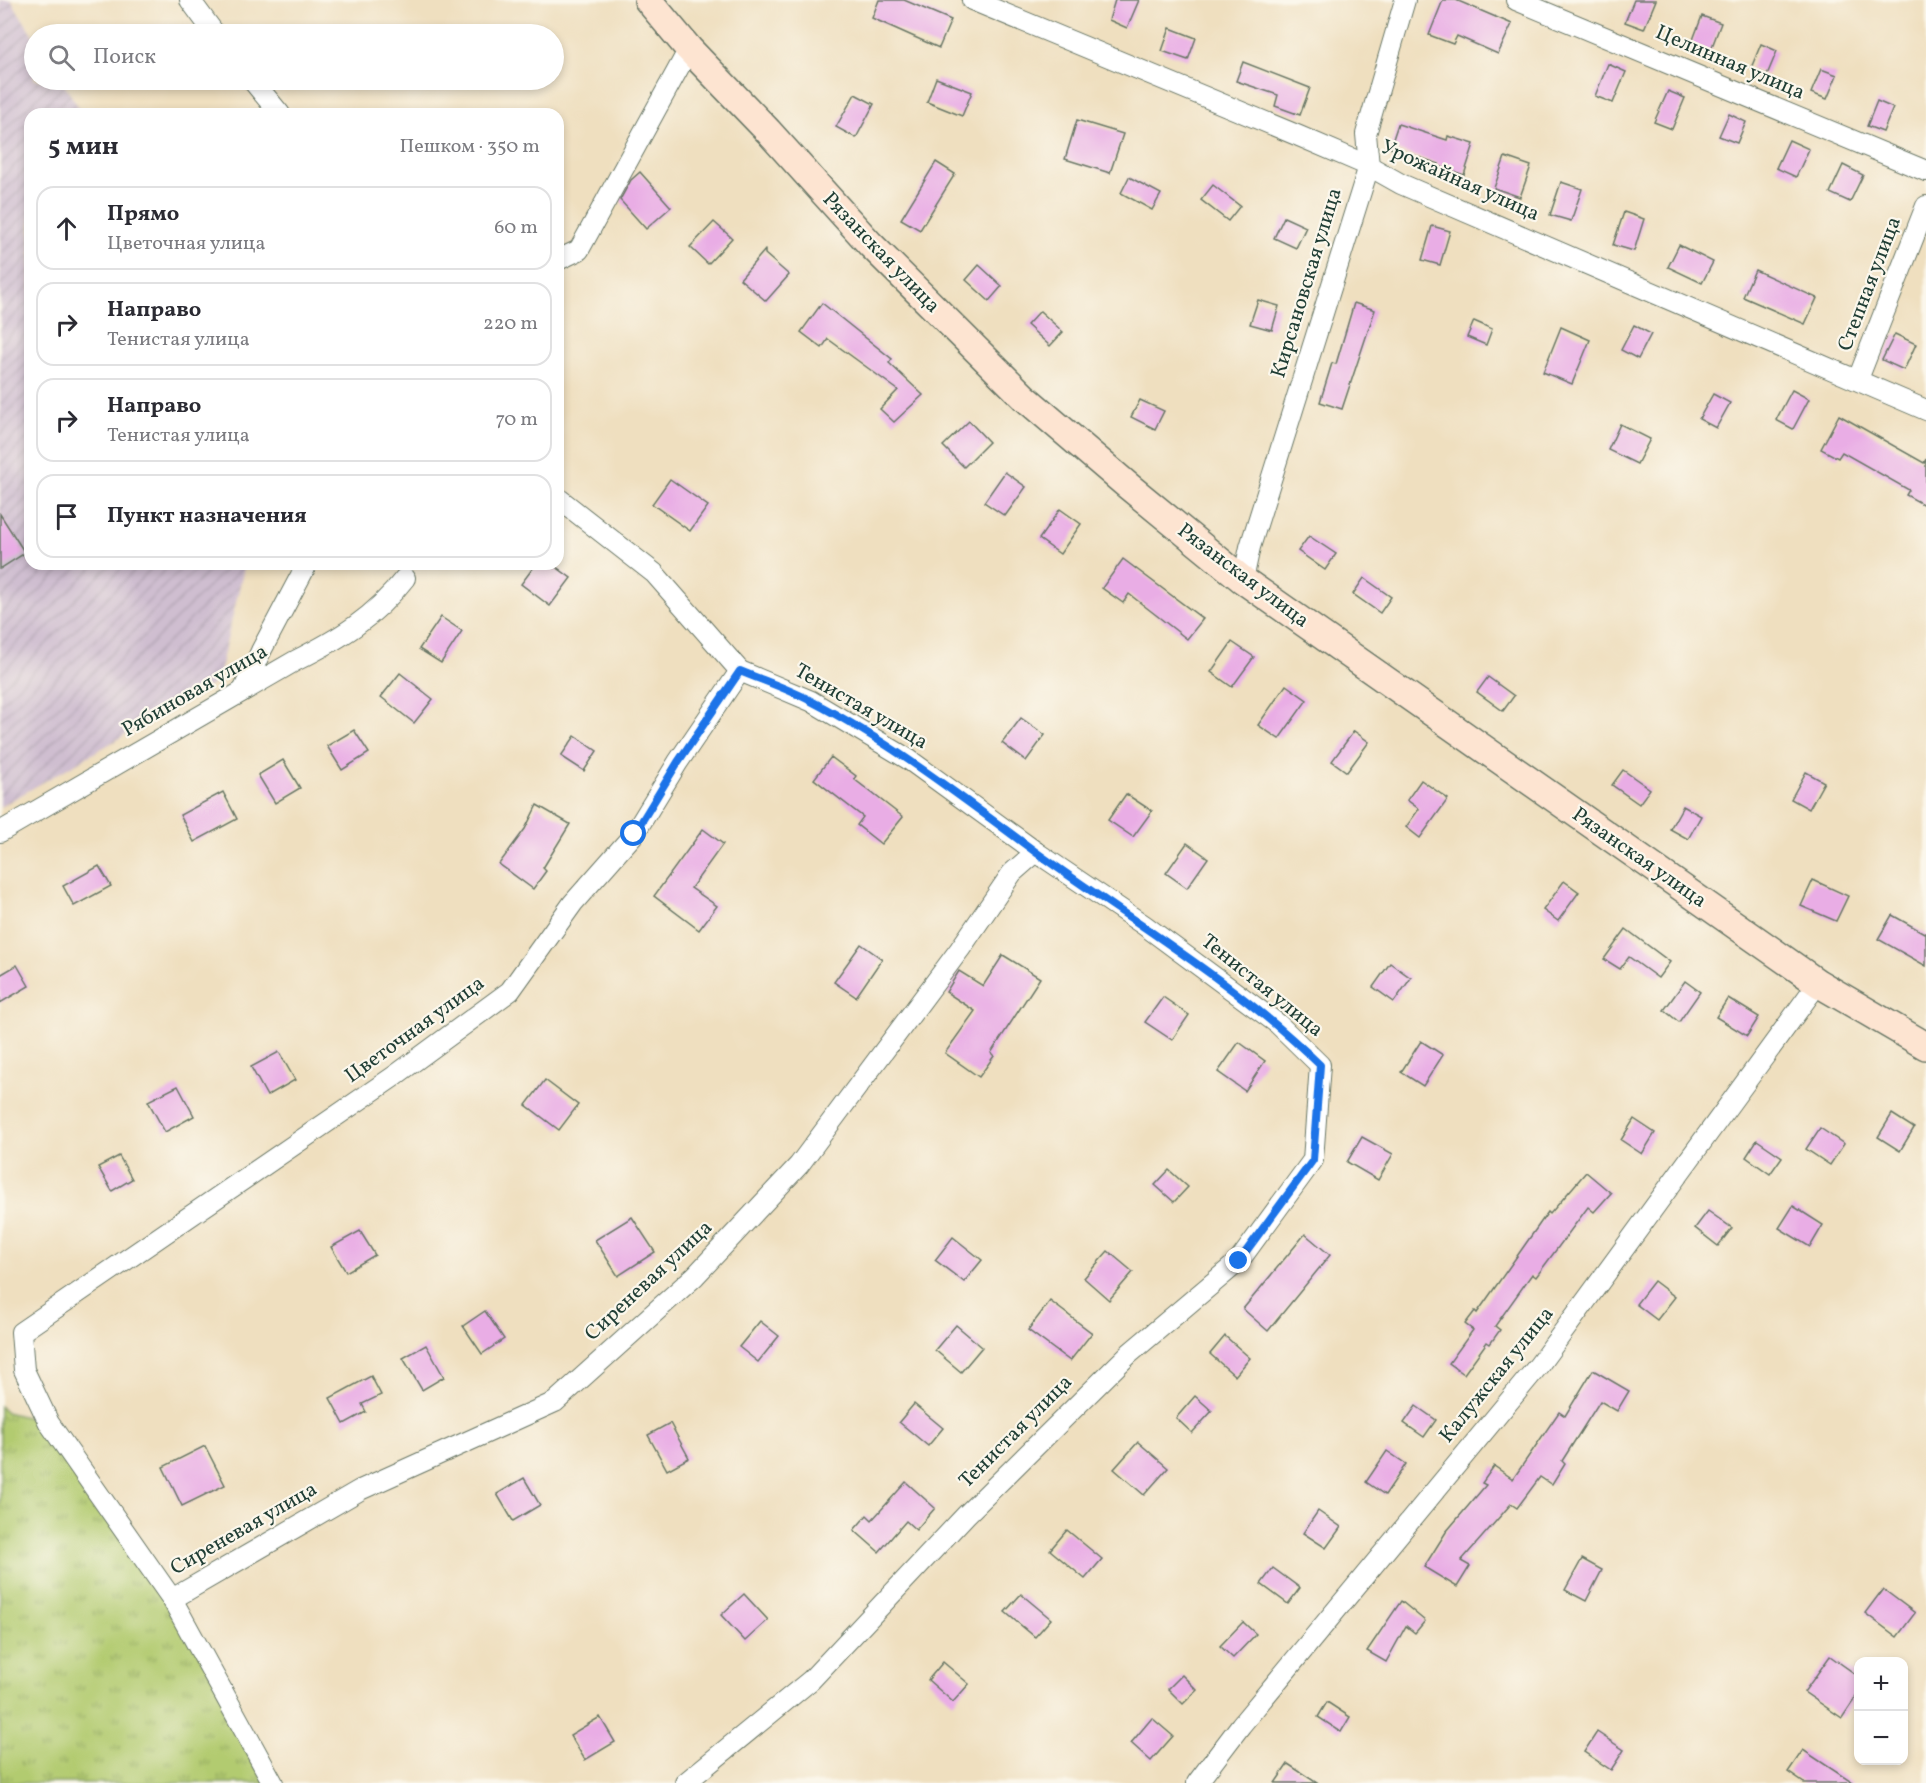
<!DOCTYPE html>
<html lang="ru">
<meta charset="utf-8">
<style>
:root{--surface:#fff;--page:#f7f7f7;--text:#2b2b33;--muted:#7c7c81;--line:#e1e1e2}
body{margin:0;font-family:Vollkorn,serif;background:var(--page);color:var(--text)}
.controls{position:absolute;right:18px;bottom:18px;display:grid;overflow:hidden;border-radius:12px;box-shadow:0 3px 9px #0003}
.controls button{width:54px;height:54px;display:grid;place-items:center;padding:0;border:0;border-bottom:2px solid var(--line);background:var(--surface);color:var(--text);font:30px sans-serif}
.stop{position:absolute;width:18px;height:18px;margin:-14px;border:4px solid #1a73e8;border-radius:50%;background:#fff}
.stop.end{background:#1a73e8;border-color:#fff;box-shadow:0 2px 6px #0008}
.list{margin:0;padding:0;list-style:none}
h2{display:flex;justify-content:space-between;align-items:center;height:78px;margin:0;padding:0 24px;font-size:26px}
h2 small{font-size:20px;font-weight:400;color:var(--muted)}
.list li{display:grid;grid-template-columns:39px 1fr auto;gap:18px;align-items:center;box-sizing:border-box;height:84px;margin:0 12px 12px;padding:0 12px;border:2px solid var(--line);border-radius:18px}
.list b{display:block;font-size:22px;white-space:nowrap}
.list p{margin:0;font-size:20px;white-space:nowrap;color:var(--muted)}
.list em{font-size:20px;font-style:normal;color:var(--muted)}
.icon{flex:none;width:33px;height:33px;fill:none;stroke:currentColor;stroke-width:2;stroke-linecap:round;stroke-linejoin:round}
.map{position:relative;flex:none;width:1926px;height:1783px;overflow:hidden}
.search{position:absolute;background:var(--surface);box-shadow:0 3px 9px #0003;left:24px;top:24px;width:540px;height:66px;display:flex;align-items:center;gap:15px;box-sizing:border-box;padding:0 21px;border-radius:33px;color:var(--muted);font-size:22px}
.panel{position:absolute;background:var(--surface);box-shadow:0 3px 9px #0003;left:24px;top:108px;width:540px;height:462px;border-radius:18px}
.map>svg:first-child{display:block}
.industrial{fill:url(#industrial-furrows)}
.grass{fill:url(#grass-tufts);stroke:#688452;stroke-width:1.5}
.building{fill:#e9ade5}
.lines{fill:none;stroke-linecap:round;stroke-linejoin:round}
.street-casing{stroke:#687665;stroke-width:22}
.secondary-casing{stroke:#687665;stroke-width:30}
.street{stroke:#fff;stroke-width:20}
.secondary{stroke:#fde4d1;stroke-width:27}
.route{stroke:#1a73e8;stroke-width:8}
.labels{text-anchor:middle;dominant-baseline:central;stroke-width:4.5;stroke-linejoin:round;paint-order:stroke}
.street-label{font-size:21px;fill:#1f3d34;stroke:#fbf7ec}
</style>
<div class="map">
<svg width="1926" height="1783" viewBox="0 0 1926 1783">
<defs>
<pattern id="industrial-furrows" width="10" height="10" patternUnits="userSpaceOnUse" patternTransform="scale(1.5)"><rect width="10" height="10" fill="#cfbed0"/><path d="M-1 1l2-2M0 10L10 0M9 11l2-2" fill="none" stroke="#b1a4b3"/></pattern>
<pattern id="grass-tufts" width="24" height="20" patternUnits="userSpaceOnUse" patternTransform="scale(1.5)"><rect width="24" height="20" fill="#b2cb70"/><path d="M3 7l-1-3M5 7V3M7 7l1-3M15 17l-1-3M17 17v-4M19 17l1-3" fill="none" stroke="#90a65d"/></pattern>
</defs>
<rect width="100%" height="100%" fill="#fbf7ec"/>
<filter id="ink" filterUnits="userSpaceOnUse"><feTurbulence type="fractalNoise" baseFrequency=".0167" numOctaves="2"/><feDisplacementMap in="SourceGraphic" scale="12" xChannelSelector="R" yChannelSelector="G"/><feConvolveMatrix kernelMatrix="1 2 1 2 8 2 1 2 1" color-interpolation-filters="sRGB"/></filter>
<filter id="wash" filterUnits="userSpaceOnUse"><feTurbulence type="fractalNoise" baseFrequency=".008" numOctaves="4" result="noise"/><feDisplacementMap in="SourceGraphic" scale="24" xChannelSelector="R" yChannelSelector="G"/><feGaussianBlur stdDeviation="1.35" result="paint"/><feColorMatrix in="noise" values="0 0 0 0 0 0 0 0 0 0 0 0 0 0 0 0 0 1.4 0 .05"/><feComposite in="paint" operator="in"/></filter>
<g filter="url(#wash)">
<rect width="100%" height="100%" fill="#efdfbf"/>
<path class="industrial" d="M 0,0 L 11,0 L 34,37 L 34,80 L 61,80 L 83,114 L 30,114 L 30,564 L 245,564 L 217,682 L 0,807 L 0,569 L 25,553 L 0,514 Z"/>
<path class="grass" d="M 0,1406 L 6,1412 L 49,1423 L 172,1599 L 273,1783 L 0,1783 Z"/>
<g id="blocks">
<g class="building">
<path d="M 879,0 L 904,0 L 951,20 L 939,48 L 872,18 Z"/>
<path d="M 1115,0 L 1139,0 L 1127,28 L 1109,20 Z"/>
<path d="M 1443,0 L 1456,0 L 1512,24 L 1498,54 L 1457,36 L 1453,44 L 1429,35 Z"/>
<path d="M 1634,0 L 1656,0 L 1644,29 L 1625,22 Z"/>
<path d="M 1702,16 L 1721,23 L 1710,52 L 1691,45 Z"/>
<path d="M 1170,28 L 1196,38 L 1188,60 L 1162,51 Z"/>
<path d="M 1761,44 L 1777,51 L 1767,75 L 1751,68 Z"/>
<path d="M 1243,62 L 1310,88 L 1300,115 L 1275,106 L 1278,95 L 1236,81 Z"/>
<path d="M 1608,64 L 1626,72 L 1613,103 L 1595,96 Z"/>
<path d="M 1821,69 L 1837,75 L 1827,99 L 1811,93 Z"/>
<path d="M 936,78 L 972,92 L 962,116 L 927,102 Z"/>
<path d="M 1668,91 L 1685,98 L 1672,129 L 1654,122 Z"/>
<path d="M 855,94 L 874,104 L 856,138 L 836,127 Z"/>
<path d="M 1877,101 L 1893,108 L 1883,132 L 1867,126 Z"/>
<path d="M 1729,114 L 1746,122 L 1737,143 L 1719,136 Z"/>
<path d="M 1077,120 L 1123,134 L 1110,173 L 1065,159 Z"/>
<path d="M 1398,124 L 1447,140 L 1448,136 L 1474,144 L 1464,175 L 1438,166 L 1439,164 L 1390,148 Z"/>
<path d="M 1789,140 L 1809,149 L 1796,177 L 1776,168 Z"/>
<path d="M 1505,157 L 1531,166 L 1520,197 L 1494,188 Z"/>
<path d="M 936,162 L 955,174 L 920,230 L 901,219 Z"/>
<path d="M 1843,165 L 1863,175 L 1850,202 L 1830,193 Z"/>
<path d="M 640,172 L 671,207 L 646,229 L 620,200 L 631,180 Z"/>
<path d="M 1129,177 L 1161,194 L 1152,210 L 1121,193 Z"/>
<path d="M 1561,182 L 1582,189 L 1571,221 L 1550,215 Z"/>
<path d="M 1213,185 L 1240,206 L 1228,221 L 1201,200 Z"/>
<path d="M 1624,212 L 1644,219 L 1634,251 L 1613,245 Z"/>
<path d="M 1284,217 L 1306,227 L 1296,248 L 1274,238 Z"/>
<path d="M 714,222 L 732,238 L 708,264 L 690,247 Z"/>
<path d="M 1432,226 L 1450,231 L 1440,265 L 1422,260 Z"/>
<path d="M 1679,245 L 1713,262 L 1702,283 L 1668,267 Z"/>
<path d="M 765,250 L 765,254 L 789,275 L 766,301 L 740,279 Z"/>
<path d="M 979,265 L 1002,286 L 989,301 L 966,280 Z"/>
<path d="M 1755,270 L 1817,298 L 1805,324 L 1743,297 Z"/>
<path d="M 1258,300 L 1279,306 L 1272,330 L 1250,324 Z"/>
<path d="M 822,303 L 892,359 L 889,363 L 923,395 L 894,422 L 880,409 L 898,390 L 828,339 L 822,348 L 801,332 Z"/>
<path d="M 1354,303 L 1375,310 L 1342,409 L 1320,402 L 1332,363 L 1336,364 Z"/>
<path d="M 1040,311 L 1063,332 L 1050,346 L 1027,325 Z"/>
<path d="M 1474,321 L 1492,329 L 1486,345 L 1467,337 Z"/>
<path d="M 1634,325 L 1651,334 L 1638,359 L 1621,350 Z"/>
<path d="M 1561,327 L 1590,340 L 1572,384 L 1543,372 Z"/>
<path d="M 1895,334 L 1916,344 L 1904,370 L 1882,360 Z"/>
<path d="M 1792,390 L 1809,399 L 1793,429 L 1776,420 Z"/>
<path d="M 1713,394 L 1730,403 L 1716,428 L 1699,419 Z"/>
<path d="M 1140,400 L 1164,411 L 1155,429 L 1131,417 Z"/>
<path d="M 1839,415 L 1924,463 L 1926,459 L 1926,506 L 1906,495 L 1909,490 L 1842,452 L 1838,458 L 1821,449 Z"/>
<path d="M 969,421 L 989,442 L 964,467 L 943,446 Z"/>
<path d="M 1620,424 L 1650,439 L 1637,464 L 1608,450 Z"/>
<path d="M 1005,472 L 1026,487 L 1005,516 L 984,502 Z"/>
<path d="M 670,479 L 708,506 L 690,531 L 652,504 Z"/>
<path d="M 1060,509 L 1081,524 L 1060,554 L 1039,539 Z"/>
<path d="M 0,514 L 25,553 L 0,569 Z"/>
<path d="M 1309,536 L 1336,554 L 1325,570 L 1298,551 Z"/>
<path d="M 1123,559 L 1203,619 L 1187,639 L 1129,594 L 1123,603 L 1102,588 Z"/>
<path d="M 536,564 L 552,564 L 571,578 L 550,606 L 521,584 Z"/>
<path d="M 1364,578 L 1391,597 L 1380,613 L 1353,594 Z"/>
<path d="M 441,617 L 462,631 L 441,663 L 419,649 Z"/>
<path d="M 1232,642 L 1254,657 L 1232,687 L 1211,672 Z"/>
<path d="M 400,673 L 433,699 L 414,723 L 381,697 Z"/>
<path d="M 1488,677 L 1514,696 L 1503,711 L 1477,692 Z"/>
<path d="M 1286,685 L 1307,700 L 1279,739 L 1258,725 Z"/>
<path d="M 1021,718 L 1045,735 L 1026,761 L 1002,743 Z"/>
<path d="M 354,730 L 369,753 L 342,770 L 327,746 Z"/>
<path d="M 1354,731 L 1369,742 L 1347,772 L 1332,761 Z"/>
<path d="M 575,736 L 597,751 L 584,771 L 561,756 Z"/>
<path d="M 831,757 L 856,776 L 854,779 L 903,817 L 881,844 L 857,825 L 863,817 L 814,779 Z"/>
<path d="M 283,760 L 300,788 L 275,803 L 258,775 Z"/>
<path d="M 1623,770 L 1650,789 L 1639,804 L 1612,785 Z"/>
<path d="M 1806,772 L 1824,782 L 1809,809 L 1791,799 Z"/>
<path d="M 1421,780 L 1448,799 L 1420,838 L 1406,827 L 1419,809 L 1407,800 Z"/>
<path d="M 223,792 L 237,819 L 194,842 L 180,815 Z"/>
<path d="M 1126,794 L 1152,811 L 1133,837 L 1108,820 Z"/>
<path d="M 537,805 L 570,824 L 543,868 L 546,871 L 533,889 L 499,864 L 525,829 Z"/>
<path d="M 1683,806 L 1701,816 L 1688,839 L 1670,829 Z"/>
<path d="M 703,829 L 723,844 L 691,888 L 717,906 L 699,930 L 654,896 Z"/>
<path d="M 1187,843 L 1208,858 L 1187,888 L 1166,873 Z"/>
<path d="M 99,866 L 111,886 L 74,906 L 63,886 Z"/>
<path d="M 1813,880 L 1848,896 L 1836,921 L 1801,906 Z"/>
<path d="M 1564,881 L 1579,892 L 1558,921 L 1543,910 Z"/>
<path d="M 1892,915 L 1926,934 L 1926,966 L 1878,939 Z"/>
<path d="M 1626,929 L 1670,962 L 1658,978 L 1629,957 L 1620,969 L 1604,959 Z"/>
<path d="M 861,944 L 882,959 L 856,997 L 834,982 Z"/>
<path d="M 1003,955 L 1040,978 L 991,1053 L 994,1056 L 979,1077 L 945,1053 L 975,1011 L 946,992 L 959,971 L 983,986 Z"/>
<path d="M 1390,963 L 1411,978 L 1394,1002 L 1373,987 Z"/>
<path d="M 17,965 L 29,986 L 0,1003 L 0,975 Z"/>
<path d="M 1685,981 L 1700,992 L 1679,1022 L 1664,1010 Z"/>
<path d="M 1163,997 L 1189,1015 L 1172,1040 L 1145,1022 Z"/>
<path d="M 1728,998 L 1759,1017 L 1747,1036 L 1716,1017 Z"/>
<path d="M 1421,1041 L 1443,1055 L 1423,1086 L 1401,1072 Z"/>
<path d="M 1239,1042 L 1265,1061 L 1245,1091 L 1218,1072 Z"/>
<path d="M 279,1052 L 295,1080 L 267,1096 L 251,1067 Z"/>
<path d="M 545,1080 L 578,1105 L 559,1130 L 526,1105 Z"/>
<path d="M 178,1086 L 194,1116 L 165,1132 L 148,1101 Z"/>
<path d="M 1892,1114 L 1914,1128 L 1900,1151 L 1878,1137 Z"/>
<path d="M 1634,1119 L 1655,1133 L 1642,1154 L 1621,1140 Z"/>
<path d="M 1820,1128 L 1844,1144 L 1830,1165 L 1806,1149 Z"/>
<path d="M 1362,1137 L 1393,1154 L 1378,1180 L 1347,1162 Z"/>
<path d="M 1757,1140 L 1782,1157 L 1770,1174 L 1746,1157 Z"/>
<path d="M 119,1156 L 132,1179 L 112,1191 L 98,1167 Z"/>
<path d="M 1169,1170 L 1188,1187 L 1174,1202 L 1155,1185 Z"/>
<path d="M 1586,1172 L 1611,1193 L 1594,1212 L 1588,1207 L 1536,1277 L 1532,1274 L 1495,1326 L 1500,1330 L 1490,1344 L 1487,1342 L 1464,1374 L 1449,1363 L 1473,1330 L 1465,1324 L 1475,1311 L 1477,1313 L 1548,1212 L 1550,1214 Z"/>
<path d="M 1793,1206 L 1823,1225 L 1810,1247 L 1779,1228 Z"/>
<path d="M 1708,1211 L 1732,1228 L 1718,1246 L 1695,1228 Z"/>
<path d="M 632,1217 L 655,1252 L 618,1276 L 595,1240 Z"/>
<path d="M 360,1231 L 375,1255 L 346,1272 L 331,1247 Z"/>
<path d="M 1305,1234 L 1330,1255 L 1268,1331 L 1243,1309 Z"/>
<path d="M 953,1237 L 982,1260 L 964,1282 L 935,1260 Z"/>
<path d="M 1108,1251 L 1133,1272 L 1109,1300 L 1084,1278 Z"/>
<path d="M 1654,1281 L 1675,1297 L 1657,1320 L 1636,1304 Z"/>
<path d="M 1050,1301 L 1092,1333 L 1070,1361 L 1028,1330 Z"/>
<path d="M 485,1311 L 504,1339 L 482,1354 L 463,1326 Z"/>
<path d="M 760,1321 L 779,1336 L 758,1362 L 739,1347 Z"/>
<path d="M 956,1325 L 982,1347 L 961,1372 L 935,1350 Z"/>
<path d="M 1225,1336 L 1250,1358 L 1235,1376 L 1210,1354 Z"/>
<path d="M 426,1345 L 444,1377 L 422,1390 L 403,1358 Z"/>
<path d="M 1593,1370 L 1629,1391 L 1617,1411 L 1600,1401 L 1562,1461 L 1565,1464 L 1552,1485 L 1540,1477 L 1517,1508 L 1511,1504 L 1461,1561 L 1470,1566 L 1457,1587 L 1424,1567 L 1446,1532 L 1486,1485 L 1482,1483 L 1494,1466 L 1513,1479 L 1559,1412 L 1565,1416 Z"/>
<path d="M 371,1376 L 381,1395 L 362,1404 L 366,1412 L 344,1424 L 330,1398 Z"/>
<path d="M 1195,1396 L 1212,1411 L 1192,1433 L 1176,1418 Z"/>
<path d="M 914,1404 L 943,1428 L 928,1446 L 899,1422 Z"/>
<path d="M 1416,1406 L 1436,1420 L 1424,1437 L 1404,1423 Z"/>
<path d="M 670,1423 L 689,1458 L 667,1470 L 648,1435 Z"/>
<path d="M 1138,1442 L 1168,1468 L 1144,1495 L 1114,1469 Z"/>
<path d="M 205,1446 L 225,1485 L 182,1506 L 163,1467 Z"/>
<path d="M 1387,1451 L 1406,1464 L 1385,1495 L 1366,1482 Z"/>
<path d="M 524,1478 L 540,1505 L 513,1521 L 497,1494 Z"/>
<path d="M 906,1482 L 935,1508 L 916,1530 L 906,1521 L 879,1552 L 854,1530 L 867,1515 L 872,1520 Z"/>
<path d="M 1318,1511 L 1341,1527 L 1326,1548 L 1303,1533 Z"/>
<path d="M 1067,1530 L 1102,1559 L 1085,1579 L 1050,1550 Z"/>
<path d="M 1582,1559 L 1602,1570 L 1586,1601 L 1565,1590 Z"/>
<path d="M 1273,1568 L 1300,1588 L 1288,1604 L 1261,1584 Z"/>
<path d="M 1883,1589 L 1915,1613 L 1897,1637 L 1865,1613 Z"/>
<path d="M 744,1594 L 768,1620 L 745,1641 L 721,1615 Z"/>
<path d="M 1021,1594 L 1051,1619 L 1035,1637 L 1005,1612 Z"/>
<path d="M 1401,1601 L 1425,1621 L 1415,1633 L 1406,1626 L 1386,1662 L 1367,1651 Z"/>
<path d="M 1243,1622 L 1256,1634 L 1233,1658 L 1220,1646 Z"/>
<path d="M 1830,1656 L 1858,1676 L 1858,1694 L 1842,1718 L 1804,1692 Z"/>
<path d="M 943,1662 L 969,1684 L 953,1702 L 928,1680 Z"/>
<path d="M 1182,1675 L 1197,1690 L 1183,1704 L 1168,1689 Z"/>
<path d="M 1327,1702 L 1350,1717 L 1341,1732 L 1318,1717 Z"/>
<path d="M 600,1717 L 615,1742 L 585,1760 L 570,1735 Z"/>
<path d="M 1152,1718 L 1173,1736 L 1151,1761 L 1131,1743 Z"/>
<path d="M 1597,1732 L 1624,1750 L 1611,1770 L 1584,1752 Z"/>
<path d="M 1803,1750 L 1853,1783 L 1804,1783 L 1788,1772 Z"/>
<path d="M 1288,1764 L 1317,1783 L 1275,1783 Z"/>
</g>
</g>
</g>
<g filter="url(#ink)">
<use href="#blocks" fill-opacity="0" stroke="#687665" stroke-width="1.5"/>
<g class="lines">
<g class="street-casing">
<g id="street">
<path d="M 190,0 L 215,34"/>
<path d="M 972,0 L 1299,136 L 1369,166 L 1401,184 L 1926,410"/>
<path d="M 1516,0 L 1926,171"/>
<path d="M 252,80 L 280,114"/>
<path d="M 558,260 L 579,250 L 689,49"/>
<path d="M 1858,379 L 1926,206"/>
<path d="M 558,498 L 654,573 L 740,671 L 811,701 L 908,759 L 1036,852 L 1144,925 L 1278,1024 L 1320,1065 L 1313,1160 L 1239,1261 L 1130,1353 L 966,1515 L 811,1680 L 685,1783"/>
<path d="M 1243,580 L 1250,547 L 1369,166 L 1366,134 L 1405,0"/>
<path d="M 243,691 L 261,651 L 307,564"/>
<path d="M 0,832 L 295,661 C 339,639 374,618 405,578"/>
<path d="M 172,1599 L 360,1490 L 555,1402 L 695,1276 L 799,1165 L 960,949 L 1012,873 L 1036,852"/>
<path d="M 273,1783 L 172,1599 L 49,1423 L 24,1370 L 21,1332 L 393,1077 L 510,991 L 573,903 L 634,834 L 678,762 L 740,671"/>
<path d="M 1197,1783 L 1241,1725 L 1539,1365 L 1818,983"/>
</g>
</g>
<g class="secondary-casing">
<path id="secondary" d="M 648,0 L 689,49 L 768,131 L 870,244 L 1024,397 L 1127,485 L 1243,580 L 1818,983 L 1926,1046"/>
</g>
<use href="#street" class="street"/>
<use href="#secondary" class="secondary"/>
</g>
</g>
<g class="lines" filter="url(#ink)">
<path class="route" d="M 634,834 L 678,762 L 740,671 C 764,681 789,689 811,701 C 892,743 964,799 1037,853 C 1133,922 1235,982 1320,1065 L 1313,1160 L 1239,1261"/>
</g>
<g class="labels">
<g class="street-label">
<text transform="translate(1730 63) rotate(23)">Целинная улица</text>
<text transform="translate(1460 181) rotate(24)">Урожайная улица</text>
<text transform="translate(881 253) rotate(46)">Рязанская улица</text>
<text transform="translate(1307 283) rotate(-73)">Кирсановская улица</text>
<text transform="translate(1870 284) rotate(-69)">Степная улица</text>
<text transform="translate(1243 576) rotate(37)">Рязанская улица</text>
<text transform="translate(195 691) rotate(-30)">Рябиновая улица</text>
<text transform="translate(861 707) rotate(30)">Тенистая улица</text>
<text transform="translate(1639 858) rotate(35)">Рязанская улица</text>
<text transform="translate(1262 986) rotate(39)">Тенистая улица</text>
<text transform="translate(415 1030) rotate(-36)">Цветочная улица</text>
<text transform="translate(649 1281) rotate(-43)">Сиреневая улица</text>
<text transform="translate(1497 1375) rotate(-51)">Калужская улица</text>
<text transform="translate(1016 1432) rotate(-45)">Тенистая улица</text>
<text transform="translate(244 1529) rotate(-30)">Сиреневая улица</text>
</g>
</g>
</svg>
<div class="controls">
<button>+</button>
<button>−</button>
</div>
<div class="stop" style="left:634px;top:834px"></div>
<div class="stop end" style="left:1239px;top:1261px"></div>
<div class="search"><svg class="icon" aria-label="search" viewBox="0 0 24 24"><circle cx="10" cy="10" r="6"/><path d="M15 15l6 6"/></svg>Поиск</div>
<section class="panel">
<h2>5 мин<small>Пешком · 350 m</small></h2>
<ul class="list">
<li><svg class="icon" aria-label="ahead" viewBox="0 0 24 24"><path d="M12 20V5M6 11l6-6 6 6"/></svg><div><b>Прямо</b><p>Цветочная улица</p></div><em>60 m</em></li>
<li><svg class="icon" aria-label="right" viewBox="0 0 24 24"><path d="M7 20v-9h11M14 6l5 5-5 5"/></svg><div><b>Направо</b><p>Тенистая улица</p></div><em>220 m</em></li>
<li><svg class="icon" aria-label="right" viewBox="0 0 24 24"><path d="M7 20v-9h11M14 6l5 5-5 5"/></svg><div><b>Направо</b><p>Тенистая улица</p></div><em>70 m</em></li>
<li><svg class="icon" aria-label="arrive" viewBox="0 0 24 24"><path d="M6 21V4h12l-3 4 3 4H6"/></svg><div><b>Пункт назначения</b></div></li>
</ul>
</section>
</div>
